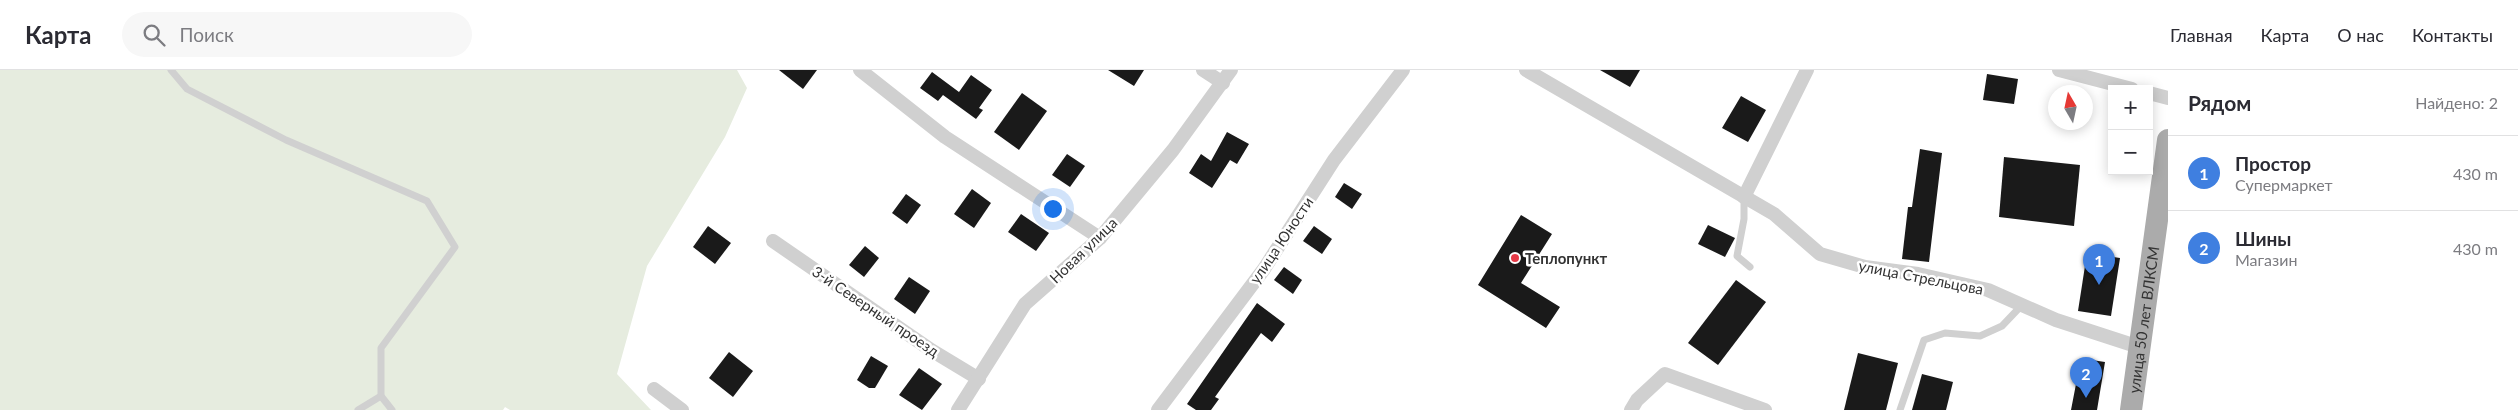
<!DOCTYPE html>
<html lang="ru">
<meta charset="utf-8">
<style>
:root{--surface:#fff;--page:#f7f7f7;--text:#2b2b33;--muted:#7c7c81;--line:#e1e1e2;--accent:#111827}
body{margin:0;font-family:Lato,sans-serif;background:var(--page);color:var(--text)}
.controls{position:absolute;right:15px;top:15px;display:grid;overflow:hidden;border-radius:0px;box-shadow:0 2px 12px #0003}
.controls button{width:45px;height:45px;display:grid;place-items:center;padding:0;border:0;border-bottom:1px solid var(--line);background:var(--surface);color:var(--text);font:25px sans-serif}
.compass{position:absolute;left:2048px;top:15px;width:45px;height:45px;border-radius:50%;background:var(--surface);box-shadow:0 2px 12px #0003;rotate:351deg}
.you{position:absolute;left:1052px;top:138px;width:18px;height:18px;margin:-12px;border:4px solid #fff;border-radius:50%;background:#1a73e8;box-shadow:0 0 0 8px #1a73e833}
.badge{display:grid;place-items:center;width:32px;height:32px;border-radius:50%;background:var(--accent);color:#fff;font-size:16px;font-weight:700}
.pin{position:absolute;translate:-50% -41px;filter:drop-shadow(0 1px 2px #0008)}
.pin::after{content:'';position:absolute;top:26px;width:18px;height:15px;background:inherit;clip-path:polygon(0 0,100% 0,50% 100%)}
.list{margin:0;padding:0;list-style:none}
h2{display:flex;justify-content:space-between;align-items:center;height:65px;margin:0;padding:0 20px;font-size:21px}
h2 small{font-size:16px;font-weight:400;color:var(--muted)}
.list li{display:grid;grid-template-columns:32px 1fr auto;gap:15px;align-items:center;box-sizing:border-box;height:75px;padding:0 20px;border-top:1px solid var(--line)}
.list b{display:block;font-size:19px;white-space:nowrap}
.list p{margin:0;font-size:16px;white-space:nowrap;color:var(--muted)}
.list em{font-size:16px;font-style:normal;color:var(--muted)}
.icon{flex:none;width:28px;height:28px;fill:none;stroke:currentColor;stroke-width:2;stroke-linecap:round;stroke-linejoin:round}
.map{position:relative;flex:none;width:2168px;height:340px;overflow:hidden}
header{display:flex;align-items:center;gap:30px;box-sizing:border-box;height:70px;padding:0 25px;background:var(--surface);border-bottom:1px solid var(--line)}
header strong{font-size:24px}
nav{display:flex;gap:28px;margin-inline-start:auto;font-size:18px}
.search{width:350px;height:45px;background:var(--page);display:flex;align-items:center;gap:12px;box-sizing:border-box;padding:0 18px;border-radius:28px;color:var(--muted);font-size:19px}
main{display:flex}
aside{flex:1;background:var(--surface)}
.map>svg:first-child{display:block}
.green{fill:#e6ecdf}
.building{fill:#1a1a1a}
.lines{fill:none;stroke-linecap:round;stroke-linejoin:round}
.service{stroke:#d0d0d0;stroke-width:7}
.minor{stroke:#d0d0d0;stroke-width:14}
.primary{stroke:#ababab;stroke-width:22}
.poi-dot{fill:#e63946;stroke:#fff;stroke-width:2}
.labels{text-anchor:middle;dominant-baseline:central;stroke-width:5;stroke-linejoin:round;paint-order:stroke}
.street-label{font-size:15px;fill:#333;stroke:#fff}
.poi-label{font-size:15px;font-weight:bold;fill:#333;stroke:#fff;text-anchor:start}
</style>
<header>
<strong>Карта</strong>
<div class="search"><svg class="icon" aria-label="search" viewBox="0 0 24 24"><circle cx="10" cy="10" r="6"/><path d="M15 15l6 6"/></svg>Поиск</div>
<nav><a>Главная</a><a>Карта</a><a>О нас</a><a>Контакты</a></nav>
</header>
<main>
<div class="map">
<svg width="2168" height="340" viewBox="0 0 2168 340">
<rect width="100%" height="100%" fill="#fff"/>
<path class="green" d="M 0,0 L 737,0 L 747,18 L 725,67 L 647,196 L 617,304 L 651,340 L 510,340 L 505,337 L 503,340 L 0,340 Z"/>
<g class="building">
<path d="M 779,0 L 817,0 L 803,19 Z"/>
<path d="M 1108,0 L 1144,0 L 1134,16 Z"/>
<path d="M 1600,0 L 1640,0 L 1630,17 Z"/>
<path d="M 932,2 L 959,22 L 971,5 L 992,20 L 979,38 L 983,40 L 976,49 L 943,25 L 938,31 L 920,18 Z"/>
<path d="M 1987,4 L 2018,9 L 2014,34 L 1983,30 Z"/>
<path d="M 1022,23 L 1047,41 L 1019,80 L 994,62 Z"/>
<path d="M 1741,26 L 1766,40 L 1748,72 L 1722,58 Z"/>
<path d="M 1227,62 L 1249,74 L 1237,94 L 1230,90 L 1212,118 L 1189,103 L 1201,84 L 1211,91 Z"/>
<path d="M 1920,79 L 1942,83 L 1929,192 L 1902,189 L 1908,137 L 1912,137 Z"/>
<path d="M 1067,84 L 1085,96 L 1070,117 L 1052,105 Z"/>
<path d="M 2004,87 L 2080,95 L 2074,156 L 1999,147 Z"/>
<path d="M 1344,113 L 1362,124 L 1352,139 L 1335,127 Z"/>
<path d="M 972,119 L 991,133 L 974,158 L 954,144 Z"/>
<path d="M 906,124 L 921,135 L 907,154 L 892,143 Z"/>
<path d="M 1021,144 L 1049,163 L 1036,181 L 1008,162 Z"/>
<path d="M 1521,145 L 1552,164 L 1521,213 L 1560,237 L 1546,258 L 1478,215 Z"/>
<path d="M 1708,155 L 1735,168 L 1725,187 L 1698,174 Z"/>
<path d="M 708,156 L 731,173 L 715,194 L 693,177 Z"/>
<path d="M 1314,156 L 1332,169 L 1322,184 L 1303,171 Z"/>
<path d="M 865,176 L 879,188 L 864,207 L 849,195 Z"/>
<path d="M 2087,183 L 2120,188 L 2111,246 L 2078,241 Z"/>
<path d="M 1284,197 L 1302,210 L 1293,224 L 1274,210 Z"/>
<path d="M 909,207 L 930,221 L 915,244 L 894,229 Z"/>
<path d="M 1736,210 L 1766,232 L 1718,295 L 1688,273 Z"/>
<path d="M 1257,233 L 1285,254 L 1272,272 L 1261,263 L 1215,327 L 1219,329 L 1211,340 L 1196,340 L 1187,334 Z"/>
<path d="M 729,282 L 753,301 L 733,327 L 709,308 Z"/>
<path d="M 1858,283 L 1898,293 L 1886,340 L 1844,340 Z"/>
<path d="M 871,286 L 888,296 L 875,318 L 869,318 L 857,310 Z"/>
<path d="M 2085,289 L 2105,292 L 2097,340 L 2071,340 L 2076,314 L 2081,315 Z"/>
<path d="M 919,298 L 942,314 L 922,340 L 899,325 Z"/>
<path d="M 1922,304 L 1953,312 L 1946,340 L 1912,340 Z"/>
</g>
<g class="lines">
<g class="service">
<path d="M 171,0 L 187,19 L 286,70 L 427,131 L 455,177 L 381,278 L 381,326 L 392,340"/>
<path d="M 1744,127 L 1744,149 L 1737,186 L 1750,197"/>
<path d="M 358,340 L 381,326"/>
<path d="M 1900,340 L 1924,270 L 1945,263 L 1980,266 L 2002,256 L 2022,235"/>
</g>
<g class="minor">
<path d="M 860,0 L 945,67 L 1100,168"/>
<path d="M 1203,0 L 1223,13"/>
<path d="M 1526,0 L 1774,144 L 1820,184 L 1865,197 L 1918,204 L 1988,220 L 2056,250 L 2139,277"/>
<path d="M 2059,0 L 2132,19"/>
<path d="M 2149,23 L 2168,28"/>
<path d="M 1744,127 L 1807,0"/>
<path d="M 773,171 L 931,280 L 979,309"/>
<path d="M 654,319 L 682,340"/>
<path d="M 958,340 L 1025,234 L 1100,168 L 1173,80 L 1231,0"/>
<path d="M 1158,340 L 1264,199 L 1334,90 L 1403,0"/>
<path d="M 1631,340 L 1637,330 L 1665,304 L 1765,340"/>
</g>
<path class="primary" id="s1" d="M 2131,340 L 2168,70"/>
</g>
<circle class="poi-dot" cx="1515" cy="188" r="5"/>
<g class="labels">
<g class="street-label">
<text transform="translate(1281 170) rotate(-56)">улица Юности</text>
<text transform="translate(1083 180) rotate(-44)">Новая улица</text>
<text transform="translate(1921 207) rotate(11)">улица Стрельцова</text>
<text transform="translate(876 241) rotate(34)">3-й Северный проезд</text>
<text stroke="none"><textPath href="#s1" startOffset="91">улица 50 лет ВЛКСМ</textPath></text>
</g>
<g class="poi-label">
<text x="1525" y="188">Теплопункт</text>
</g>
</g>
</svg>
<div class="controls">
<button>+</button>
<button>−</button>
</div>
<svg class="compass" viewBox="-18 -18 36 36"><path d="M0-13l5 13h-10z" fill="#e53935"/><path d="M0 13l5-13h-10z" fill="#7c7c81"/></svg>
<div class="you"></div>
<div class="pin badge" style="left:2099px;top:215px;background:#3f7fe0">1</div>
<div class="pin badge" style="left:2086px;top:328px;background:#3f7fe0">2</div>
</div>
<aside>
<h2>Рядом<small>Найдено: 2</small></h2>
<ul class="list">
<li><span class="badge" style="background:#3f7fe0">1</span><div><b>Простор</b><p>Супермаркет</p></div><em>430 m</em></li>
<li><span class="badge" style="background:#3f7fe0">2</span><div><b>Шины</b><p>Магазин</p></div><em>430 m</em></li>
</ul>
</aside>
</main>
